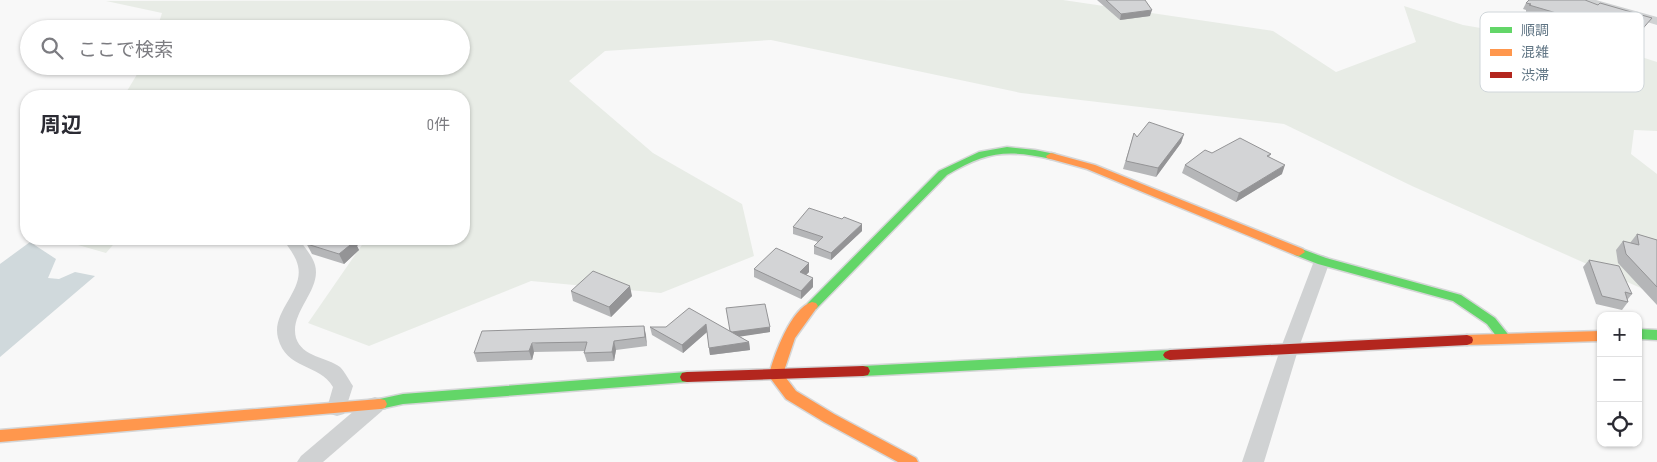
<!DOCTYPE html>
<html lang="ja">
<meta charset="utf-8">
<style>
:root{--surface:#fff;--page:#f7f7f7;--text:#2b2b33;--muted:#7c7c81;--line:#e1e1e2}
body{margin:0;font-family:"Sofia Sans Condensed","Noto Sans JP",sans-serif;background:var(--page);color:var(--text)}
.controls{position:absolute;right:15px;bottom:15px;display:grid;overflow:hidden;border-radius:10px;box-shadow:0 1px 4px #0004}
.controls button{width:45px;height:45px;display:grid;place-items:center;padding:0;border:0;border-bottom:1px solid var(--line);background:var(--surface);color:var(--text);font:25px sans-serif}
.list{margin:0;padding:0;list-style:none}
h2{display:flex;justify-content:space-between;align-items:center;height:65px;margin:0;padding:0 20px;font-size:21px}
h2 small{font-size:16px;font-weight:400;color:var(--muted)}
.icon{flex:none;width:28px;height:28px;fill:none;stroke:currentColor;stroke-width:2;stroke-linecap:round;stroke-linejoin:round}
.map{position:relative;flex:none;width:1657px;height:462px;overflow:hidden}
.search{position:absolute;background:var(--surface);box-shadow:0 1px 4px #0004;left:20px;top:20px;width:450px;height:55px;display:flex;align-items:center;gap:12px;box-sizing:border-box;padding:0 18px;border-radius:28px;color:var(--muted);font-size:19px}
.panel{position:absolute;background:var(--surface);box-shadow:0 1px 4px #0004;left:20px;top:90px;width:450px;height:155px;border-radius:20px}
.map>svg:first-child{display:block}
.green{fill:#e8ece6}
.water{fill:#d0d9dc}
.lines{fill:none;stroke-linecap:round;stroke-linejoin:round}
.fast-casing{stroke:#d5d6d7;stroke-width:3}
.slow-casing{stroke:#d5d6d7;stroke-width:3}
.jam-casing{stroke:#d5d6d7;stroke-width:3}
.street{fill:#d0d2d3;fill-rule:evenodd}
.fast{fill:#63d668;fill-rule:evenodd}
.slow{fill:#ff974d;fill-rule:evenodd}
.jam{fill:#b3261e;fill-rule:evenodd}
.wall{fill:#b5b6b8}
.shaded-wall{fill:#949496}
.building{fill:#d3d4d6;stroke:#949496}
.key{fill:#fff;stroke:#d0d6da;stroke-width:1}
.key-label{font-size:14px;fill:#617685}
</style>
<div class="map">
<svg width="1657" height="462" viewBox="0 0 1657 462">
<rect width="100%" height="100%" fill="#f8f8f8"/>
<g class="green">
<path d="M 1063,0 L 1273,31 L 1336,72 L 1416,42 L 1404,6 L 1463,25 L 1632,54 L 1657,62 L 1657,131 L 1634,130 L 1631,154 L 1657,174 L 1657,292 L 1643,289 L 1412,186 L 1284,124 L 1021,93 L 771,40 L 605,51 L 569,81 L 653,153 L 742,204 L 754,256 L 661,293 L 531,281 L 369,346 L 308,323 L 366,239 L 464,239 L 464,96 L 124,96 L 142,66 L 461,66 L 461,29 L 157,29 L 162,13 L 106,1 Z"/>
<path d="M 65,239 L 118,239 L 106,253 L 64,241 Z"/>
</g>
<path class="water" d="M 30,242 L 56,259 L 48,278 L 59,279 L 75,272 L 95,276 L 0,357 L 0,264 Z"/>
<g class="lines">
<g class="fast-casing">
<g id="fast">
<path d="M 1007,147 L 1035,150 L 1055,154 L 1056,156 L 1051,159 C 1006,149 986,152 947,175 L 816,309 L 808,309 L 806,306 L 808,303 L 939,171 L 979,152 Z"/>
<path d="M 1299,248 L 1326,258 L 1461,295 L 1495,318 L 1511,338 L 1510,341 L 1500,341 L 1487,324 L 1453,301 L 1318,264 L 1295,255 L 1293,252 Z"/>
<path d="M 1638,329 L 1657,330 L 1657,340 L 1638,339 Z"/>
<path d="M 1170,350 L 1175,352 L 1177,355 L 1175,358 L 1170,360 L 863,376 L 858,375 L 856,371 L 858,367 L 863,366 Z"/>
<path d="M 687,372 L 692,373 L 694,377 L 692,381 L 687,382 L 403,404 L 380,409 L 375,408 L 373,404 L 375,400 L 403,394 Z"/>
</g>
</g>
<g class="slow-casing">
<g id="slow">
<path d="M 1051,153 L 1095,165 L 1303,249 L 1305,252 L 1299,256 L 1295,255 L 1087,169 L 1047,158 L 1046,156 Z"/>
<path d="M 812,302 L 816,303 L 818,306 L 795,338 L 783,374 L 796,391 L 834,414 L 916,458 L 918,462 L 898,462 L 824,422 L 786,399 L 771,379 L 769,375 C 774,355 791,308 812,302 Z"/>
<path d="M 1601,331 L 1601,341 L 1467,345 L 1462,343 L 1461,340 L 1462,337 L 1467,335 Z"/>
<path d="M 380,399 L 385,400 L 387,404 L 385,408 L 380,409 L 0,442 L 0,430 Z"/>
</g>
</g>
<g class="jam-casing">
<g id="jam">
<path d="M 1467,335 L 1472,337 L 1473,340 L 1472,343 L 1467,345 L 1170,360 L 1165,358 L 1163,355 L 1165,352 L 1170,350 Z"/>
<path d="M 863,366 L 868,367 L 870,371 L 868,375 L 863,376 L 687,382 L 682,381 L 680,377 L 682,373 L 687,372 Z"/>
</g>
</g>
<g class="street">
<path d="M 1578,0 L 1596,0 L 1657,17 L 1657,25 L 1580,2 Z"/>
<path d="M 283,239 L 299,239 C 304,247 312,255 315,265 C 322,290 289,312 296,338 C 302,357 327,357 340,367 C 345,372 349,380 353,386 L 344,414 L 337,416 L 330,414 L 327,408 L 333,387 C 319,363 286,370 278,338 C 271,312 304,291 298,266 C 296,256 288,247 283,239 Z"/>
<path d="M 1322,255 L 1328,257 L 1330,261 L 1298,350 L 1264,462 L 1242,462 L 1280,350 L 1314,261 L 1316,257 Z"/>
<path d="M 375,397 L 382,399 L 385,405 L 382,411 L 323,462 L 297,462 L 301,456 L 368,399 Z"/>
</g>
<use href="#fast" class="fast"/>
<use href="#slow" class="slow"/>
<use href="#jam" class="jam"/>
</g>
<g class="wall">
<path d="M 1097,0 L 1145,0 L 1150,16 L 1120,20 Z"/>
<path d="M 1526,3 L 1647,24 L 1633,41 L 1616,35 L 1614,38 L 1526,12 L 1526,10 L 1523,9 Z"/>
<path d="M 1134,133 L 1137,137 L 1184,134 L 1181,143 L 1156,177 L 1123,169 Z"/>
<path d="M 1212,153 L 1271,154 L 1269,157 L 1282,174 L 1236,202 L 1182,173 L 1185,165 Z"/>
<path d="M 842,219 L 862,231 L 831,260 L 814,254 L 814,246 L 818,242 L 793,234 L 793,227 Z"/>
<path d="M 1637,234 L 1657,240 L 1657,305 L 1618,263 L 1616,250 L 1623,241 L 1630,243 Z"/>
<path d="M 305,241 L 357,246 L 359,250 L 344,264 L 312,254 Z"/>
<path d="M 1589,260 L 1632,294 L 1628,299 L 1628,302 L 1622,310 L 1596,304 L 1583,267 Z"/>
<path d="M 809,263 L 809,272 L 806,275 L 813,287 L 801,299 L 754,277 L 754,269 Z"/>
<path d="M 571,291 L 632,296 L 611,317 L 573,301 Z"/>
<path d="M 644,326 L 647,346 L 616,350 L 614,361 L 587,362 L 584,353 L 585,351 L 534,352 L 532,360 L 477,362 L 474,353 Z"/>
<path d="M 650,327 L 730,331 L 770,327 L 770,332 L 739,336 L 749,342 L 750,350 L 710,355 L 707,332 L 683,353 L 652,335 Z"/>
</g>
<g class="shaded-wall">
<path d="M 1152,10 L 1150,16 L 1120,20 L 1121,14 Z"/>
<path d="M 1184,134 L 1181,143 L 1156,177 L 1158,168 Z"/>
<path d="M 1285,165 L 1282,174 L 1236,202 L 1239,193 Z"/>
<path d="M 862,224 L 862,231 L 831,260 L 831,253 Z"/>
<path d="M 349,239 L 365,239 L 357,246 L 359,250 L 344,264 L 339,254 Z"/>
<path d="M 809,263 L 809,272 L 800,281 L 800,272 Z"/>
<path d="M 813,278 L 813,287 L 801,299 L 801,291 Z"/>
<path d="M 630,286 L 632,296 L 611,317 L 609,307 Z"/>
<path d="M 706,324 L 707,332 L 683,353 L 682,345 Z"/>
<path d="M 644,326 L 646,335 L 647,346 L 645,337 Z"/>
<path d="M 770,327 L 770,332 L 731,338 L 730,332 Z"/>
<path d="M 614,341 L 616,350 L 614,361 L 612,352 Z"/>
<path d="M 749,342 L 750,350 L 710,355 L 709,348 Z"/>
<path d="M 532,343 L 534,352 L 532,360 L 529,351 Z"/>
</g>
<g class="building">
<path d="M 1106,0 L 1145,0 L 1152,10 L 1121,14 Z"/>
<path d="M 1529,0 L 1585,0 L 1598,5 L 1600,3 L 1652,18 L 1638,34 L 1620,29 L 1618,31 L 1529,5 L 1531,4 L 1526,3 Z"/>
<path d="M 1149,122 L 1184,134 L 1158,168 L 1126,161 L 1134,133 L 1137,137 Z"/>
<path d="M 1240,138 L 1271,154 L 1267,156 L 1285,165 L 1239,193 L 1185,165 L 1205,150 L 1212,153 Z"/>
<path d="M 809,208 L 842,219 L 844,217 L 862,224 L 831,253 L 814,246 L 823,237 L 793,227 Z"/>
<path d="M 1637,234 L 1657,240 L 1657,287 L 1626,254 L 1623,241 L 1639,245 Z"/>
<path d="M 308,239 L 349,239 L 355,241 L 339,254 L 307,244 L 305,241 Z"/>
<path d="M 776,248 L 809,263 L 800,272 L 813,278 L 801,291 L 754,269 Z"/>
<path d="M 1589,260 L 1619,266 L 1632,294 L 1625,292 L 1628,302 L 1602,296 Z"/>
<path d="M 593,271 L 630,286 L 609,307 L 571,291 Z"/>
<path d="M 765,304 L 770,327 L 732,332 L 730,331 L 726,308 Z"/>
<path d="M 689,308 L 749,342 L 709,348 L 706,324 L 682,345 L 650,327 L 666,327 Z"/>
<path d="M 644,326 L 645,337 L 614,341 L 612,352 L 584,353 L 587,342 L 532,343 L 529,351 L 474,353 L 482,331 Z"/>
</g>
<rect x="1480" y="12" width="164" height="80" rx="8" class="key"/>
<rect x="1490" y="27" width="22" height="6" fill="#63d668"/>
<rect x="1490" y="49" width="22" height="7" fill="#ff974d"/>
<rect x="1490" y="72" width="22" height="6" fill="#b3261e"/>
<g class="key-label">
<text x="1521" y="35">順調</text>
<text x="1521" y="57">混雑</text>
<text x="1521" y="80">渋滞</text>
</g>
</svg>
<div class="controls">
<button>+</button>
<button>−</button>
<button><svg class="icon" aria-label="locate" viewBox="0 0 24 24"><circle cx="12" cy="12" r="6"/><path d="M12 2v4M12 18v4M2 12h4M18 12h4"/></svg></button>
</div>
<div class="search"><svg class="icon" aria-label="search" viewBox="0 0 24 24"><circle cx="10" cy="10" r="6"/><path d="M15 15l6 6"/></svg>ここで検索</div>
<section class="panel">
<h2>周辺<small>0件</small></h2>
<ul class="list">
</ul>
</section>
</div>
